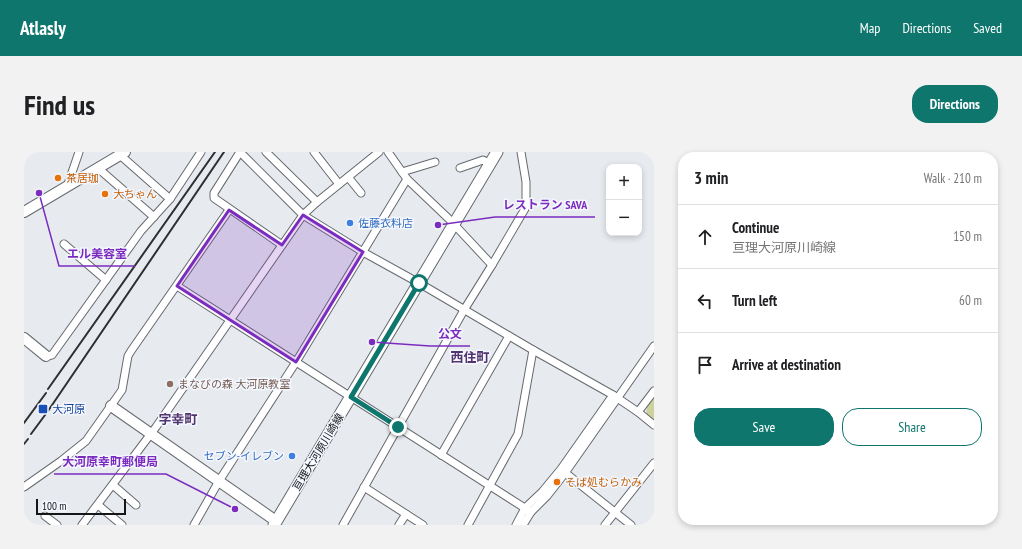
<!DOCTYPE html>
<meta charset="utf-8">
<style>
:root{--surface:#fff;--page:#f2f2f2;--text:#202124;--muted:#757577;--line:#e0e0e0;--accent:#0f766e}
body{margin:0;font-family:"PT Sans Narrow","Noto Sans JP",sans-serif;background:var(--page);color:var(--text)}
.controls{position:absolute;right:12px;top:12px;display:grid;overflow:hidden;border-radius:8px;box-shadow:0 2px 6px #0003}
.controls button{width:36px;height:36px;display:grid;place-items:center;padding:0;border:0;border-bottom:1px solid var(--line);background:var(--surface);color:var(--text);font:20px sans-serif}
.scale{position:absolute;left:12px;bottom:10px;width:90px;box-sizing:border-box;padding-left:4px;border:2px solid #151618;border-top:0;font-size:11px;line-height:14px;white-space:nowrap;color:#151618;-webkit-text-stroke:3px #f4f8fe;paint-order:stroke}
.stop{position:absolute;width:12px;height:12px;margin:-9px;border:3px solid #0f766e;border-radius:50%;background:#fff}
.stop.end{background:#0f766e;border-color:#fff;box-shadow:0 1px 4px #0008}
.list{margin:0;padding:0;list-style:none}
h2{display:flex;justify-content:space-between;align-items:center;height:52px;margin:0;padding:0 16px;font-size:17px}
h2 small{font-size:13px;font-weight:400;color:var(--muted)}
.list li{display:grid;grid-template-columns:26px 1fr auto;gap:12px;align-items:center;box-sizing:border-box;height:64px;padding:0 16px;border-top:1px solid var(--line)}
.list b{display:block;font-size:15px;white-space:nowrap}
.list p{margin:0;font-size:13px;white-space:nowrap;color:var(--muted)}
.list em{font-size:13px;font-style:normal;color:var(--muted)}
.actions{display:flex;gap:8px;padding:12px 16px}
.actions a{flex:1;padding:9px 0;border:1px solid var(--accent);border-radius:16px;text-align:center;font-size:14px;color:var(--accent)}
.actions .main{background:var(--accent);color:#fff}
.icon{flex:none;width:22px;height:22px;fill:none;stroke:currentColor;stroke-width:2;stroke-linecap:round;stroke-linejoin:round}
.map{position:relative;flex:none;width:630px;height:373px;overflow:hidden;border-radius:16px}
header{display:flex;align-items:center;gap:24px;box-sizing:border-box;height:56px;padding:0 20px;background:var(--accent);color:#fff}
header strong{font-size:19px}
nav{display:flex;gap:22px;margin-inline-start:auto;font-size:14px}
.intro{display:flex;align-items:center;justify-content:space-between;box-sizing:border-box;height:96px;padding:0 24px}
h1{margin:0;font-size:28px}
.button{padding:10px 18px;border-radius:16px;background:var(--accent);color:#fff;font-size:14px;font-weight:700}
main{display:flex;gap:24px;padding:0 24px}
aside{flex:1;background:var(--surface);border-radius:16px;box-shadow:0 2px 6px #0003}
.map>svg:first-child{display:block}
.green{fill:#ccd19d}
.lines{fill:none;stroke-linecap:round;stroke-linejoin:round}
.street-casing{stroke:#666a6f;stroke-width:9}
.secondary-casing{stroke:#666a6f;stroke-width:12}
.primary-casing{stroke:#666a6f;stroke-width:13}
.street{stroke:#fff;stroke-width:7}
.secondary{stroke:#fff;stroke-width:10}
.primary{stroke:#fff;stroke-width:11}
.rail{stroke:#2e2f31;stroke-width:2}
.route{stroke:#0f766e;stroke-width:5}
.marked{fill:#7b2cbf;fill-opacity:0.2;stroke:#7b2cbf;stroke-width:3;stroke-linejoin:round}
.food-dot{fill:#e8710a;stroke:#f4f8fe;stroke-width:1.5}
.shop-dot{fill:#3f7fe0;stroke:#f4f8fe;stroke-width:1.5}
.education-dot{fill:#8d6e63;stroke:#f4f8fe;stroke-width:1.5}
.transit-dot{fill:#1a4fb4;stroke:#f4f8fe;stroke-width:1.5}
.labels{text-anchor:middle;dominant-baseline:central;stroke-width:3;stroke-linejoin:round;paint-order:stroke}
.food-label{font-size:11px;fill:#c56008;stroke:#f4f8fe;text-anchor:start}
.shop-label{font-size:11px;fill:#366cbe;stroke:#f4f8fe;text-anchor:start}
.education-label{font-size:11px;fill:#785e54;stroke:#f4f8fe;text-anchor:start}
.transit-label{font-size:11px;fill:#164399;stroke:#f4f8fe;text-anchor:start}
.street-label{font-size:11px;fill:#151618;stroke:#f4f8fe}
.quarter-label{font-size:13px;font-weight:bold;fill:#51346f;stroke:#f4f8fe}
.leader{fill:none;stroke:#7b2cbf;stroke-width:1.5}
.callout-dot{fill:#7b2cbf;stroke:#f4f8fe;stroke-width:1.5}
.callout-label{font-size:12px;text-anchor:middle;font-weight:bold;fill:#7b2cbf;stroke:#f4f8fe;stroke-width:3;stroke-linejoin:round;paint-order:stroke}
</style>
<header>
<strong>Atlasly</strong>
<nav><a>Map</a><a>Directions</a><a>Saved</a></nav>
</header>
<div class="intro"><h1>Find us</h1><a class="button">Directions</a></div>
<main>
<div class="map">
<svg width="630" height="373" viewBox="0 0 630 373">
<rect width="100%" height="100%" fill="#e7ebf0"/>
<path class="green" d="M 630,245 L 630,268 L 622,262 L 623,255 Z"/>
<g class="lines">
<g class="street-casing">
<g id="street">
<path d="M 216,0 L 279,63 L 339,100 L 395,131 L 509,198 L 589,243 L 614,260 L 630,273"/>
<path d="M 216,0 L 190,41 L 190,46 L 258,93"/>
<path d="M 242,0 L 293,50"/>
<path d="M 290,0 L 315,32"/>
<path d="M 96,3 L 146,47"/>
<path d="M 436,16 L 459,8 L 466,12"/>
<path d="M 75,17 L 130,65"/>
<path d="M 378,20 L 411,10"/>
<path d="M 324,25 L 337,41"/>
<path d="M 43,35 L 55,0"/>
<path d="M 40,92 L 82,128"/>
<path d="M 468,113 L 502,55 L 502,30 L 497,0"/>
<path d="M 153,134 L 507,360"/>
<path d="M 22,204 L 28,203 L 117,79 L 146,47 L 177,0"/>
<path d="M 614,260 L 630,239"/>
<path d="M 417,303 L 485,184"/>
<path d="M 539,319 L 607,373"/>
<path d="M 89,333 L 112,353"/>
<path d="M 0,335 L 37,309 L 62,289 L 98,238 L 104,204 L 107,199 L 205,58"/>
<path d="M 340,335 L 399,373"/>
<path d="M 74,353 L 98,373"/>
<path d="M 21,364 L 33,373"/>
<path d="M 58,373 L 132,275 L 279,63 L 293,50 L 355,0"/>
<path d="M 170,373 L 195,329 L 272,210 L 383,27"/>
<path d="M 319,373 L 440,158 L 468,113 L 426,68 L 383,27 L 364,0"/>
<path d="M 375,373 L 382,362"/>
<path d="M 444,373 L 494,282 L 509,198"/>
<path d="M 492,373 L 501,356 L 518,340 L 537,317 L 589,243"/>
<path d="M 499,373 L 507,360 L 523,344 L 541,321 L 630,194"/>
<path d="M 581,373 L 630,311"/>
</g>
</g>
<g class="secondary-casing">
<g id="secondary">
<path d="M 0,60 L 101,0"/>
<path d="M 0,186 L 22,204"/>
<path d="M 87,254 L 252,369"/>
</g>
</g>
<g class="primary-casing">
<path id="primary" d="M 250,373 L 473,0"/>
</g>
<use href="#street" class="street"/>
<use href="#secondary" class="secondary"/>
<use href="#primary" class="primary"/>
<g class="rail">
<path d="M 24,237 L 191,0"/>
<path d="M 0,271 L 22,241"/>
<path d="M 7,282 L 24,259 L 200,0"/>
<path d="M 0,292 L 4,287"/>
</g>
</g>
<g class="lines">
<path class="route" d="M 374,275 L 327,245 L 395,131"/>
</g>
<path class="marked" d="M 205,58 L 258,93 L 279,63 L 339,100 L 272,210 L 153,134 Z"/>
<g class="food-dot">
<circle cx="34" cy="26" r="4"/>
<circle cx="81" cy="42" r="4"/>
<circle cx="533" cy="330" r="4"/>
</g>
<g class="shop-dot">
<circle cx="326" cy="71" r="4"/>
<circle cx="268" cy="304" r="4"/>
</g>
<circle class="education-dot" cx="146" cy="232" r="4"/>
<rect class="transit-dot" x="14" y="252" width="10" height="10" rx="2"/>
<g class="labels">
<g class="food-label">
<text x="42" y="26">茶居珈</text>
<text x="89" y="42">大ちゃん</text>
<text x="541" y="330">そば処むらかみ</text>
</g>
<g class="shop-label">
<text x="334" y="71">佐藤衣料店</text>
<text x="260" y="304" text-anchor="end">セブン-イレブン</text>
</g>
<g class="education-label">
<text x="154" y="232">まなびの森 大河原教室</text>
</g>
<g class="transit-label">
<text x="28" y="257">大河原</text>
</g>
<g class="street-label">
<text transform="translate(294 300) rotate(-59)">亘理大河原川崎線</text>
</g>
<g class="quarter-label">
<text x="446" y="205">西住町</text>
<text x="154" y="267">字幸町</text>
</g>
</g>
<path class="leader" d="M414 73L471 65H571M15 41L35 114H111M348 190L406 194H446M211 357L142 322H30"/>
<g class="callout-dot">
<circle cx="414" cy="73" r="4"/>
<circle cx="15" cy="41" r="4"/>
<circle cx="348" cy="190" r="4"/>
<circle cx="211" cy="357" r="4"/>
</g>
<g class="callout-label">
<text x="521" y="57">レストラン SAVA</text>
<text x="73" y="106">エル美容室</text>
<text x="426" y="186">公文</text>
<text x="86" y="314">大河原幸町郵便局</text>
</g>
</svg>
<div class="controls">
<button>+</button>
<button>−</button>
</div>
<div class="scale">100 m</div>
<div class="stop" style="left:395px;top:131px"></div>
<div class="stop end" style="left:374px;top:275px"></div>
</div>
<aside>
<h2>3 min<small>Walk · 210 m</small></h2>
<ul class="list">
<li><svg class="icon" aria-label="ahead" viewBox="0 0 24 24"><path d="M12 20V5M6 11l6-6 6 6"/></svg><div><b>Continue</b><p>亘理大河原川崎線</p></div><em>150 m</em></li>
<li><svg class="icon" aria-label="left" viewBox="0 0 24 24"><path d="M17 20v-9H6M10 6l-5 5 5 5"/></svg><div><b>Turn left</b></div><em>60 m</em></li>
<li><svg class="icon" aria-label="arrive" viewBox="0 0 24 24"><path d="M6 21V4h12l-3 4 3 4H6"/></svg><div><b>Arrive at destination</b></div></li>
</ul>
<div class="actions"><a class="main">Save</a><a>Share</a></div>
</aside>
</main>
